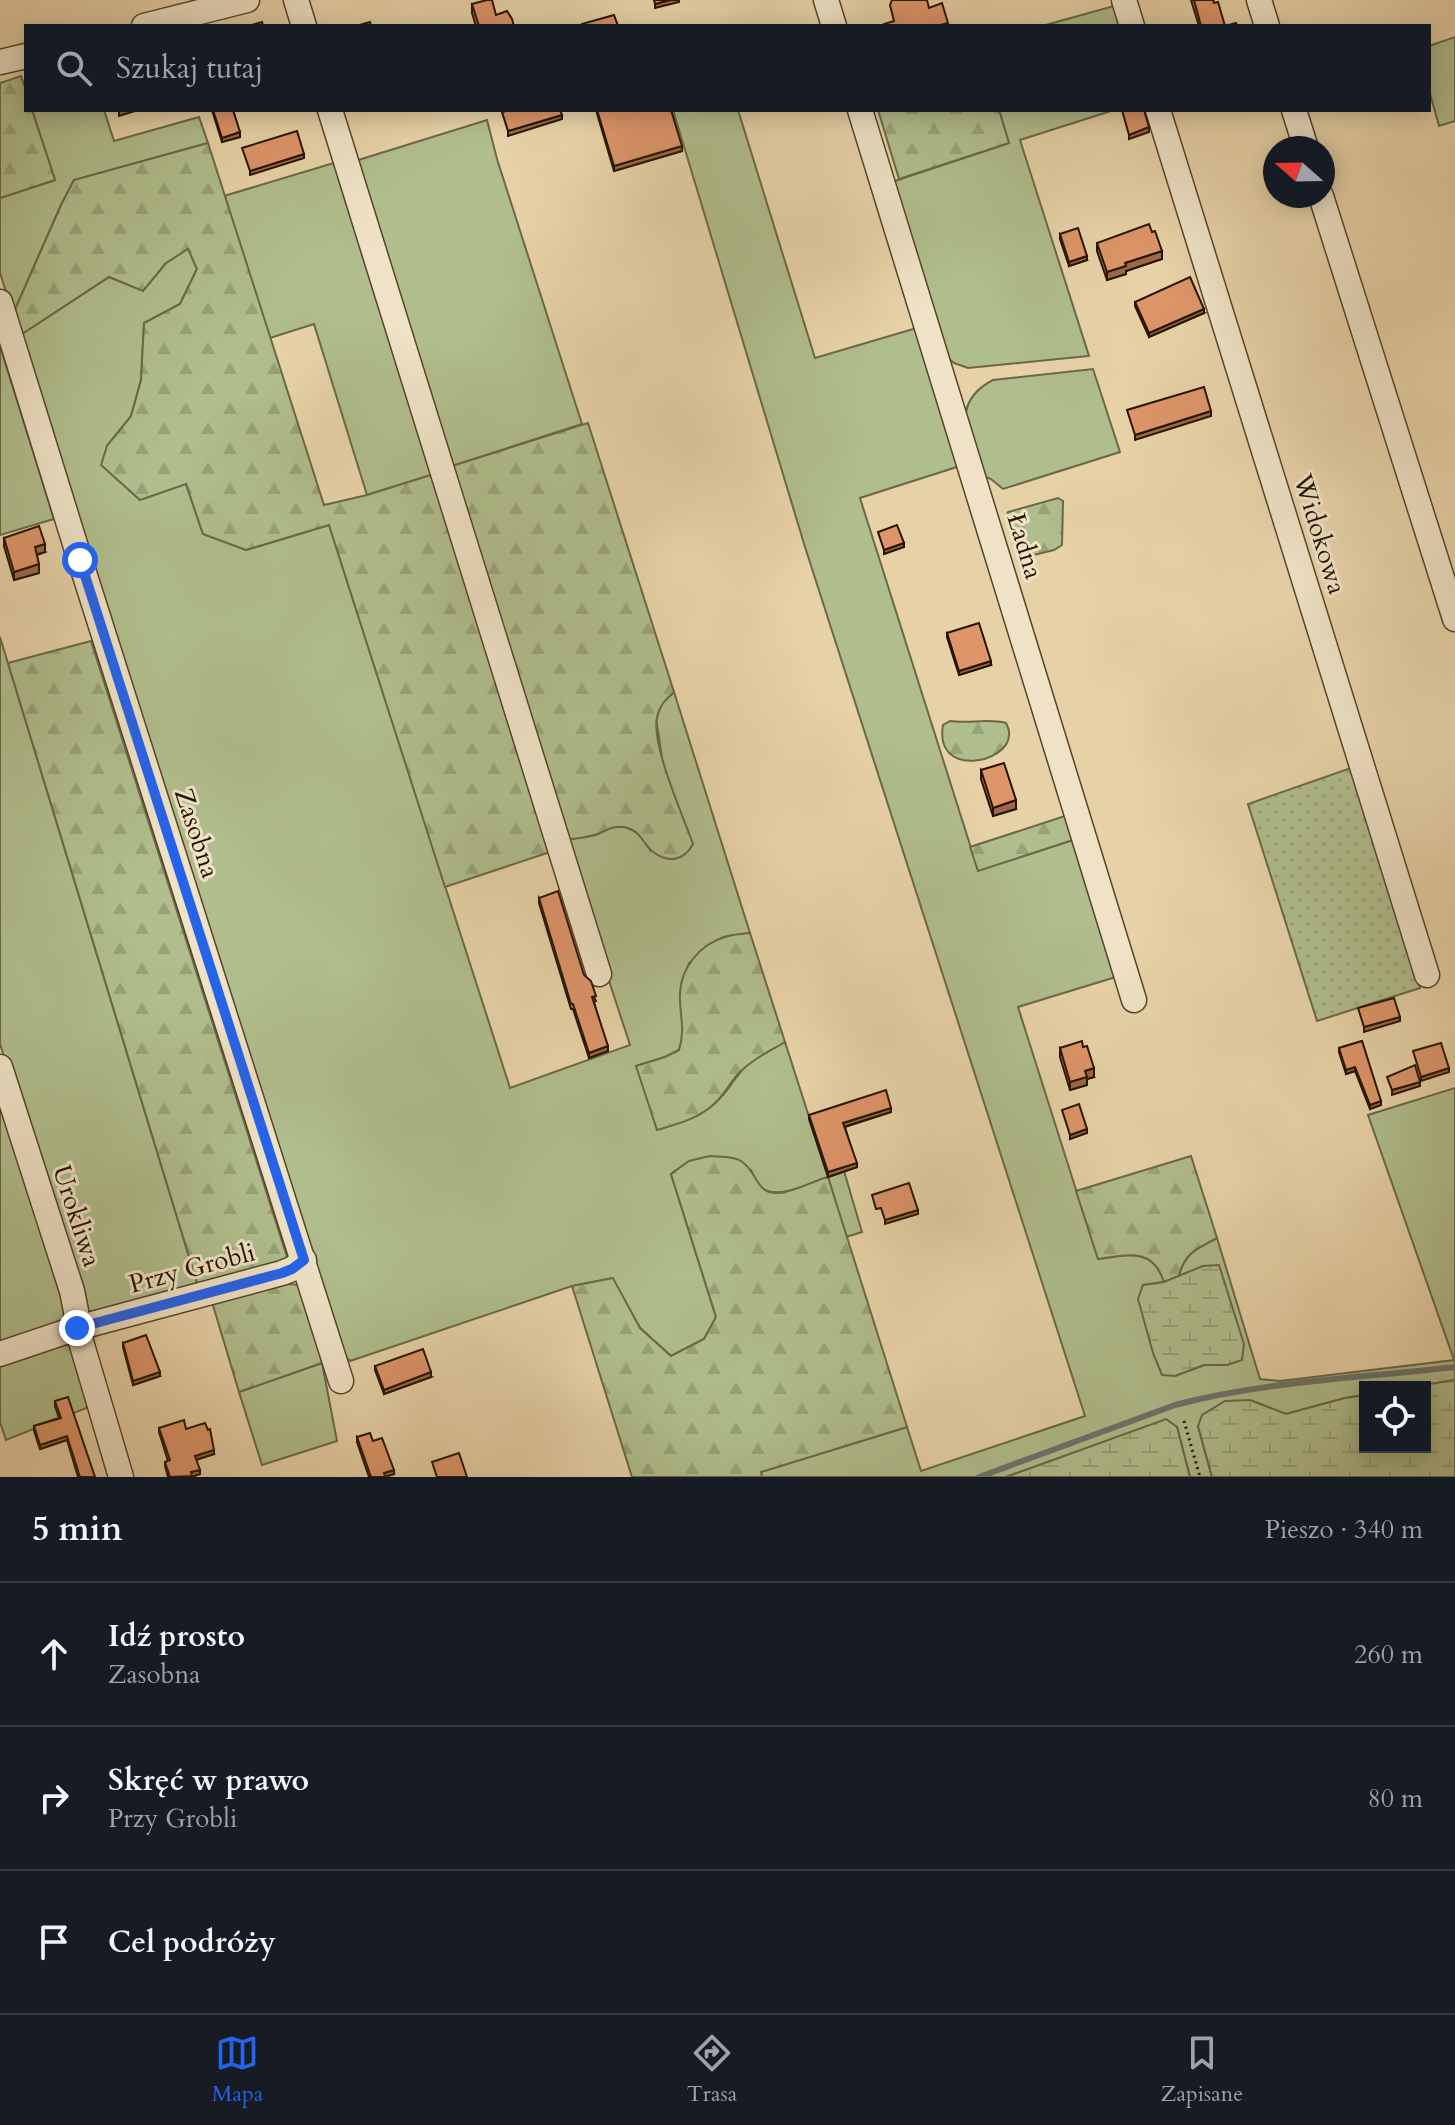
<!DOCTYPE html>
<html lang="pl">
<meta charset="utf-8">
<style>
:root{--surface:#171b24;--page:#20242c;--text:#f1f3f6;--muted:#9ea1a6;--line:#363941;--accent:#2563eb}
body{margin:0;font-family:Cardo,serif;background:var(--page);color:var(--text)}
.controls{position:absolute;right:24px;bottom:24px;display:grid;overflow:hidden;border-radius:0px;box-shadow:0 4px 20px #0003}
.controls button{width:72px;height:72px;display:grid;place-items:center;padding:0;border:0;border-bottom:2px solid var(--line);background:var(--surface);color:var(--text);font:40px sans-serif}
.compass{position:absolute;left:1263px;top:136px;width:72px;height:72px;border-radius:50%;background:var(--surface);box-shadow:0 4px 20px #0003;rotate:290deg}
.stop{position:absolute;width:24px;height:24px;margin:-18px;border:6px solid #2563eb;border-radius:50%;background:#fff}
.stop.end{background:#2563eb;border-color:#fff;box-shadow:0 2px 8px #0008}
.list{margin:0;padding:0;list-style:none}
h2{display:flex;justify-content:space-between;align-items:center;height:104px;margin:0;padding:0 32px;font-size:34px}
h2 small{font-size:26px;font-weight:400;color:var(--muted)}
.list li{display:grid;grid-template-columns:52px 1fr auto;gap:24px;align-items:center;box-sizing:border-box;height:144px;padding:0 32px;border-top:2px solid var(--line)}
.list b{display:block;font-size:30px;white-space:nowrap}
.list p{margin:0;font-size:26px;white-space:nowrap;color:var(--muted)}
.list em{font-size:26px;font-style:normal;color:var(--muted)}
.icon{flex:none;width:44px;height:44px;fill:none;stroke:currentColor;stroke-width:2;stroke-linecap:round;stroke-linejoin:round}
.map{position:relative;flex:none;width:1455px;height:1477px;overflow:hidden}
.search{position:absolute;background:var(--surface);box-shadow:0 4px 20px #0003;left:24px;right:24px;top:24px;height:88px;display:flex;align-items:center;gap:20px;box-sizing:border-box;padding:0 28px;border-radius:0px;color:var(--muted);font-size:30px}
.sheet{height:536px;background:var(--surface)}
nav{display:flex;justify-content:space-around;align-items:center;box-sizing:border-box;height:112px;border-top:2px solid var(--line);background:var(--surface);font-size:22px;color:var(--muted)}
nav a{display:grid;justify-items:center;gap:4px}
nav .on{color:var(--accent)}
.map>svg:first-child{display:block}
.green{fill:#b0bd8c;stroke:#6b6846;stroke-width:2}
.forest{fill:url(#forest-firs);stroke:#6b6846;stroke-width:2}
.wetland{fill:url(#wetland-marsh);stroke:#6b6846;stroke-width:2}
.garden{fill:url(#garden-dots);stroke:#6b6846;stroke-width:2}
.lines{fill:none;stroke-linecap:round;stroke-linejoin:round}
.stream{stroke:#6e746d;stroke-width:6}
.minor-casing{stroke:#56442a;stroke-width:27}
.path{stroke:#261401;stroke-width:3;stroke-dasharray:2 4;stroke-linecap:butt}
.minor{stroke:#efe2c6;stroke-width:24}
.wall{fill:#be805a;stroke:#261401;stroke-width:2}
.shaded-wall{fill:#9b684a;stroke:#261401;stroke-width:2}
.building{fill:#dd9569;stroke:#261401;stroke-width:2}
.route{stroke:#2563eb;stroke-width:10}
.labels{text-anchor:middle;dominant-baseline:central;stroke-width:6;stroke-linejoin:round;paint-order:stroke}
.street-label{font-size:26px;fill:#261401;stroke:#efe2c6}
</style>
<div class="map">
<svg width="1455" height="1477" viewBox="0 0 1455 1477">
<defs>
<pattern id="forest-firs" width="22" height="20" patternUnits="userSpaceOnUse" patternTransform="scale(2)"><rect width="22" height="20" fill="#b0bd8c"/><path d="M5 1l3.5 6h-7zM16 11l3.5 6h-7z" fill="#97a277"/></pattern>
<pattern id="wetland-marsh" width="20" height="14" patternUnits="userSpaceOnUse" patternTransform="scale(2)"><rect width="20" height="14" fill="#b0bd8c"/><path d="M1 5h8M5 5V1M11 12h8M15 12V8" fill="none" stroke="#97a277"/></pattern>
<pattern id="garden-dots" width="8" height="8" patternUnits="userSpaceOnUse" patternTransform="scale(2)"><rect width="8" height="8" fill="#b0bd8c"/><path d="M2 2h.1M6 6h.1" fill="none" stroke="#97a277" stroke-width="1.8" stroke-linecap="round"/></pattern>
</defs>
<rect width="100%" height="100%" fill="#e7d2a7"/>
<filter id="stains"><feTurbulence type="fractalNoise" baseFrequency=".0025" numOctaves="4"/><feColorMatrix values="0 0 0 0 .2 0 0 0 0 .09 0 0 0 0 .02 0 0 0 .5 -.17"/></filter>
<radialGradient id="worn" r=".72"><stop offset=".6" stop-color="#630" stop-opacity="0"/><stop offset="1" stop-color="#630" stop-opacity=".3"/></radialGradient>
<g class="green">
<path d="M 1114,6 L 1121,26 L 1042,26 Z"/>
<path d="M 1455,37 L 1455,121 L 1439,126 L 1429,90 L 1429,46 Z"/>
<path d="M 32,110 L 104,110 L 114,141 L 199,117 L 208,143 L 74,180 L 61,205 L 13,314 L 0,273 L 0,198 L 55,180 Z"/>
<path d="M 673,110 L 738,110 L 815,358 L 920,327 L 963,465 L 860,498 L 978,870 L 1076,839 L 1119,976 L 1018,1007 L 1098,1259 C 1127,1255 1153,1247 1164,1282 L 1143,1285 L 1175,1376 L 1204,1365 L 1227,1365 L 1203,1266 L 1179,1276 C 1184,1253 1198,1248 1217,1238 L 1260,1379 L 1280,1381 L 1454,1360 L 1368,1115 L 1455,1088 L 1455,1380 L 1412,1387 L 1365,1387 L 1365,1395 L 1345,1398 L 1286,1414 L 1250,1400 L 1198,1426 L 1212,1477 L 1190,1477 L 1177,1427 L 1166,1420 L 1006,1477 L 762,1477 L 761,1472 L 907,1427 L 921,1471 L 1085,1416 L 805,547 Z"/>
<path d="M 999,110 L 1114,110 L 1020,140 L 1089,356 L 968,368 L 954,363 L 942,353 L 892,182 L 1009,143 Z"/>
<path d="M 487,120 L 497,159 L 582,424 L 449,467 L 352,162 Z"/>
<path d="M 337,162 L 434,474 L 367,495 L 314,324 L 270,338 L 224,196 Z"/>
<path d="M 188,248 L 197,269 L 180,304 L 144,323 L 141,380 L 131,416 L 107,446 L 186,484 L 203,534 L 246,550 L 329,525 L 510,1088 L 630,1045 L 563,840 L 596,835 L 612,827 L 626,827 L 640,834 L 650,850 L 662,757 L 656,719 L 662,703 L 674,692 L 750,933 L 723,937 L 689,963 L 682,981 L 680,996 L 684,1034 L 679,1050 L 665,1057 L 637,1066 L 657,1129 C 681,1124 707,1115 723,1095 C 732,1085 737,1074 747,1065 C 757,1056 772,1049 785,1042 L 828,1176 L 844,1171 L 862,1232 L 846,1237 L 828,1177 C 811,1183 776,1201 760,1187 C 755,1183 754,1176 751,1170 C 713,1157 705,1148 671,1174 L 716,1317 L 704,1339 L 671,1356 L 640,1328 L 612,1278 L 572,1286 L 350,1361 L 344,1355 L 19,336 L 109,277 L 143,290 L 166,263 Z"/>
<path d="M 0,346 L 54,519 L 0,535 Z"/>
<path d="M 1093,369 L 1120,452 L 1003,489 L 991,479 L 978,474 C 969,435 949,403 993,380 Z"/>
<path d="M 0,637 L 198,1286 L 93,1316 L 84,1312 L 0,1044 Z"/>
<path d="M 0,1090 L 72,1316 L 68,1322 L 0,1346 Z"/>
<path d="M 65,1343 L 71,1346 L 89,1407 L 6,1440 L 0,1422 L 0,1362 Z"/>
<path d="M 322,1363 L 337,1441 L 262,1465 L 239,1392 Z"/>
</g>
<g class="forest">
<path d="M 21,76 L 26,90 L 26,110 L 32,110 L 55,180 L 0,198 L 0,83 Z"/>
<path d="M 878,110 L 999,110 L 1009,143 L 899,179 Z"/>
<path d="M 208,143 L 324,505 L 367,495 L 434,474 L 556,850 L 445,887 L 329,525 L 246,550 L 203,534 L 186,484 L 140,500 L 101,465 L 107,446 L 131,416 L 141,380 L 144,323 L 180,304 L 197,269 L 188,249 L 166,263 L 143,291 L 109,277 L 19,336 L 13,314 L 61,205 L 74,180 Z"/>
<path d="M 588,423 L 674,692 C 665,700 659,706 657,718 C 651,744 683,816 693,844 C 684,861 668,864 652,851 C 642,842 640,830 624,827 C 612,825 605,832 594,835 C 584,838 573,839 563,840 L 449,467 Z"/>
<path d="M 1058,498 L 1063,501 L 1062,545 L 1054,550 L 1022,558 L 1018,554 L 1006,518 L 1008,512 Z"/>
<path d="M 91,641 L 287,1257 L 280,1264 L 198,1286 L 8,663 Z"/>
<path d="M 950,721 C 968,724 988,718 1006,723 C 1008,727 1010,731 1009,735 C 1009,763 934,779 943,725 Z"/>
<path d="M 1068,815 L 1076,839 L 978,871 L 970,847 Z"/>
<path d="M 750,933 L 785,1042 C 768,1052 751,1060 738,1074 C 729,1084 724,1095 714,1104 C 698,1119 677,1124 657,1130 L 636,1066 L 665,1057 L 679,1050 C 686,1027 679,1015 680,993 C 681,968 700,944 725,937 C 732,934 742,934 750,933 Z"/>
<path d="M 710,1156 C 719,1157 734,1156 741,1161 C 760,1173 754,1198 785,1192 C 799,1189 814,1181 828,1177 L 907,1427 L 761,1472 L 762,1477 L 632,1477 L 572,1286 L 613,1278 L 640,1328 L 671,1356 L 704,1339 L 716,1317 L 671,1174 L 689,1161 Z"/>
<path d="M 1191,1156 L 1217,1238 C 1198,1248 1184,1253 1179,1276 L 1164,1282 C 1153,1247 1127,1255 1098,1259 L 1076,1191 Z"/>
<path d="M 288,1284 L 300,1285 L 310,1298 L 322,1363 L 239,1392 L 212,1302 Z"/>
</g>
<g class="wetland">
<path d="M 1219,1265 L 1244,1344 L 1242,1360 L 1227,1365 L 1204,1365 L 1175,1376 L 1162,1375 L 1153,1353 L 1138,1299 L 1143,1285 L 1164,1282 L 1203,1266 Z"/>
<path d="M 1455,1380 L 1455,1477 L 1212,1477 L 1198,1426 L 1202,1415 L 1225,1401 L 1250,1400 L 1286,1414 L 1345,1398 L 1365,1395 L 1365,1447 L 1425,1447 L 1425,1387 L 1412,1387 Z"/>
<path d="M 1166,1419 L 1177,1427 L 1190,1477 L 1006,1477 Z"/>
</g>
<path class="garden" d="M 1351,768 L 1420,988 L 1317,1021 L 1248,804 Z"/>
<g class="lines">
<path class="stream" d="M 979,1477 L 1175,1405 C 1267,1381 1361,1378 1455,1367"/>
<g class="minor-casing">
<g id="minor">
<path d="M 296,0 L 304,26"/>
<path d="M 826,0 L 834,26"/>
<path d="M 1124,0 L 1132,26"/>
<path d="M 1259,0 L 1267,26"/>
<path d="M 144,26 L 247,0"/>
<path d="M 0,62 L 26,56"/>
<path d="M 330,110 L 599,974"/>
<path d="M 860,110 L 1134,1000"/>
<path d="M 1158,110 L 1427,975"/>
<path d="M 1294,110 L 1306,148"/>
<path d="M 1321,196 L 1455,619"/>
<path d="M 0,302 L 80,560 L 341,1381"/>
<path d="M 0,1067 L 72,1291 L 76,1311 L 77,1328 L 121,1477"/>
<path d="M 0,1354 L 77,1328 L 282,1273 L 292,1269 L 304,1260"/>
</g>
</g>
<path class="path" d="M 1184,1421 L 1200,1477"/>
<use href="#minor" class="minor"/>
</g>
<g class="wall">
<path d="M 1191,0 L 1213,0 L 1225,26 L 1237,26 L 1199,26 Z"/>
<path d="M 472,4 L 496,15 L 514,26 L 476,26 L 472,13 Z"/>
<path d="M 212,110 L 233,110 L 240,137 L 222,142 Z"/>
<path d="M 596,110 L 671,110 L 682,151 L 614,171 Z"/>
<path d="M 1152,232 L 1162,259 L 1126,271 L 1126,274 L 1107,280 L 1097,251 L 1097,243 Z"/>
<path d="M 1060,234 L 1087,260 L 1069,266 L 1060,239 Z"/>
<path d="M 1135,302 L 1204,313 L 1149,337 L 1135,306 Z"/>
<path d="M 4,538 L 45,552 L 37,555 L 39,573 L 14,580 L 4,546 Z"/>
<path d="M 947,633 L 991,665 L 959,675 L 947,637 Z"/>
<path d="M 981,770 L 1016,809 L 993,816 L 981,779 Z"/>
<path d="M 539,898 L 584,975 L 596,1001 L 594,1002 L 608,1051 L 589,1058 L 573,1009 L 571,1009 L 539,903 Z"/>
<path d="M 1362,1041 L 1381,1105 L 1370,1109 L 1355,1071 L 1346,1074 L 1339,1052 L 1339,1048 Z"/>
<path d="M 1060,1048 L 1094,1077 L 1087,1079 L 1087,1085 L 1070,1090 L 1060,1057 Z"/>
<path d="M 891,1112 L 845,1127 L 857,1167 L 828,1177 L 809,1119 L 809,1115 Z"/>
<path d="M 123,1343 L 160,1376 L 133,1385 L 123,1347 Z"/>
<path d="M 375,1366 L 431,1377 L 384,1394 L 375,1370 Z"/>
<path d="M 55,1401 L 95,1477 L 78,1477 L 67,1440 L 40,1449 L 34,1431 L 34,1426 L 59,1418 L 55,1406 Z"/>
<path d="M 159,1428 L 186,1429 L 214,1454 L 196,1460 L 200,1474 L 192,1477 L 168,1477 L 165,1466 L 165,1462 L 168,1461 L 159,1432 Z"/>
<path d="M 357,1437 L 394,1474 L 385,1477 L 369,1477 L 357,1442 Z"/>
</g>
<g class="shaded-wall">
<path d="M 670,0 L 679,0 L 679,2 L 655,8 L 655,4 Z"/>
<path d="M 124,110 L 138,110 L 119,116 L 119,111 Z"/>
<path d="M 562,115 L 562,119 L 508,136 L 508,131 Z"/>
<path d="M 1149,127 L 1149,132 L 1129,139 L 1129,135 Z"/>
<path d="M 240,132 L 240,137 L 222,142 L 222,138 Z"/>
<path d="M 682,146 L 682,151 L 614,171 L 614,166 Z"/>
<path d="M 304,154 L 304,158 L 250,175 L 250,171 Z"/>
<path d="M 1162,251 L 1162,259 L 1126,271 L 1126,274 L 1107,280 L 1107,272 L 1125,263 Z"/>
<path d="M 1087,256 L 1087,260 L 1069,266 L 1069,262 Z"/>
<path d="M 1204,309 L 1204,313 L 1149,337 L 1149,333 Z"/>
<path d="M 1211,411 L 1211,416 L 1135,440 L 1135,435 Z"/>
<path d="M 904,543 L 904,547 L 884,554 L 884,550 Z"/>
<path d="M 45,544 L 45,552 L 35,555 L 35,547 Z"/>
<path d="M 39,564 L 39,573 L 14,580 L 14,572 Z"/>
<path d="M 991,661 L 991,665 L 959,675 L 959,671 Z"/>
<path d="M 1016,800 L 1016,809 L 993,816 L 993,808 Z"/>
<path d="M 1400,1017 L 1400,1021 L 1364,1032 L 1364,1027 Z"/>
<path d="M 608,1046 L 608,1051 L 589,1058 L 589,1053 Z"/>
<path d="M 1355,1067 L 1355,1071 L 1346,1074 L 1346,1070 Z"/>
<path d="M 1094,1068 L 1094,1077 L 1087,1079 L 1087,1085 L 1070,1090 L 1070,1082 L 1085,1071 Z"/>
<path d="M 1449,1068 L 1449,1072 L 1421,1081 L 1421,1077 Z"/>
<path d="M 1420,1082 L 1420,1086 L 1392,1095 L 1392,1090 Z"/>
<path d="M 1381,1101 L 1381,1105 L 1370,1109 L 1370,1105 Z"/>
<path d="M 891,1108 L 891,1112 L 843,1127 L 843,1123 Z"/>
<path d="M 1087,1129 L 1087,1133 L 1070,1139 L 1070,1135 Z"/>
<path d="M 857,1163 L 857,1167 L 828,1177 L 828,1172 Z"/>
<path d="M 918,1210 L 918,1214 L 885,1224 L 885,1220 Z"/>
<path d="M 160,1372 L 160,1376 L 133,1385 L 133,1381 Z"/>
<path d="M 431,1372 L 431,1377 L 384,1394 L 384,1390 Z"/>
<path d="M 67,1436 L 67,1440 L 40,1449 L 40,1445 Z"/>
<path d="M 214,1450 L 214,1454 L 195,1460 L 195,1456 Z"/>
<path d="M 200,1470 L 200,1474 L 191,1477 L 191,1472 Z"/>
<path d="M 394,1470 L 394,1474 L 384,1477 L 384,1473 Z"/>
</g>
<g class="building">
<path d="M 487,0 L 492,0 L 496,15 L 507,11 L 512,19 L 514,26 L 479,26 L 472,4 Z"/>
<path d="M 654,0 L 670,0 L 655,4 Z"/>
<path d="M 892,0 L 927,0 L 929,8 L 942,3 L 948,23 L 937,26 L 885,26 L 884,24 L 894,21 L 890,5 Z"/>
<path d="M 1194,0 L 1213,0 L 1214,3 L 1218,2 L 1225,26 L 1236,23 L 1237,26 L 1201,26 Z"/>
<path d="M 614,15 L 618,26 L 582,26 L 582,24 Z"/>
<path d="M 262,22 L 263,26 L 248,26 Z"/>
<path d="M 370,22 L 371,26 L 356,26 Z"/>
<path d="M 213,110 L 233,110 L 240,132 L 222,138 Z"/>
<path d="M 510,110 L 560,110 L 562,115 L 508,131 L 502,112 Z"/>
<path d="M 597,110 L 671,110 L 682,146 L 614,166 Z"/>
<path d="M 1122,110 L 1144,110 L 1149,127 L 1129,135 Z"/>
<path d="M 297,131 L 304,154 L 250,171 L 242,148 Z"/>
<path d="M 1149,224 L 1152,232 L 1155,231 L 1162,251 L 1125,263 L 1126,266 L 1107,272 L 1097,243 Z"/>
<path d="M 1078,228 L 1087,256 L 1069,262 L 1060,234 Z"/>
<path d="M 1190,277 L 1204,309 L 1149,333 L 1135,302 Z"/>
<path d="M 1204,387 L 1211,411 L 1135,435 L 1127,410 Z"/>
<path d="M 897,525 L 904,543 L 884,550 L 878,532 Z"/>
<path d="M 39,526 L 45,544 L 35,547 L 39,564 L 14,572 L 4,538 Z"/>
<path d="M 979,623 L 991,661 L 959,671 L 947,633 Z"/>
<path d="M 1004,763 L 1016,800 L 993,808 L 981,770 Z"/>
<path d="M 558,891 L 584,975 L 591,981 L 596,996 L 592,997 L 608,1046 L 589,1053 L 573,1004 L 571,1004 L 539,898 Z"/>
<path d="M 1394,998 L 1400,1017 L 1364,1027 L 1358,1008 Z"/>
<path d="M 1082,1041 L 1083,1047 L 1087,1046 L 1094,1068 L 1085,1071 L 1087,1077 L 1070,1082 L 1060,1048 Z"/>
<path d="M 1362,1041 L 1381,1101 L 1370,1105 L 1355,1067 L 1346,1070 L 1339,1048 Z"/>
<path d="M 1441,1043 L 1449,1068 L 1421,1077 L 1413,1051 Z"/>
<path d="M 1415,1065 L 1420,1082 L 1392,1090 L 1387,1077 Z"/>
<path d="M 886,1090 L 891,1108 L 843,1123 L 857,1163 L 828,1172 L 809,1115 Z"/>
<path d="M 1079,1104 L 1087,1129 L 1070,1135 L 1062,1110 Z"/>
<path d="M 909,1183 L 918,1210 L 885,1220 L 881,1208 L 876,1209 L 872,1195 Z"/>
<path d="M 146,1335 L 160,1372 L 133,1381 L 123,1343 Z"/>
<path d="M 423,1349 L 431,1372 L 384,1390 L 375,1366 Z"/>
<path d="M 68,1397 L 95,1477 L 80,1477 L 67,1436 L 40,1445 L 34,1426 L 61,1418 L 55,1401 Z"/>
<path d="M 184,1420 L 186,1429 L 205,1423 L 208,1430 L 210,1429 L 214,1450 L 195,1456 L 200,1470 L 191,1472 L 192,1476 L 170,1477 L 165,1462 L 170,1460 L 159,1428 Z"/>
<path d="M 370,1433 L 373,1441 L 382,1438 L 394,1470 L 384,1473 L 385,1477 L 371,1477 L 357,1437 Z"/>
<path d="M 459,1453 L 467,1477 L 437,1477 L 432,1462 Z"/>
</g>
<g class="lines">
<path class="route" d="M 77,1328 L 282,1273 L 292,1269 L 304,1260 L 80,560"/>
</g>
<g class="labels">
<g class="street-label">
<text transform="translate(1320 534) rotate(73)">Widokowa</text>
<text transform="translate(1025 546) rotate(73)">Ładna</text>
<text transform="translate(197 833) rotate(72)">Zasobna</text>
<text transform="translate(77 1216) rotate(72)">Urokliwa</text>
<text transform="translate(192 1268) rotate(-15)">Przy Grobli</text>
</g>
</g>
<rect width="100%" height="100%" filter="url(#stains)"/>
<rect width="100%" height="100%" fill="url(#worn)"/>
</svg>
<div class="controls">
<button><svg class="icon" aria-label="locate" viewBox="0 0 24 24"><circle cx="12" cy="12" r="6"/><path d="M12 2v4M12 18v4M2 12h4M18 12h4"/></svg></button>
</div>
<svg class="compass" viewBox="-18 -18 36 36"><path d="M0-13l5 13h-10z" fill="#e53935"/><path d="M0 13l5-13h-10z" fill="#9ea1a6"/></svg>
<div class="stop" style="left:80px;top:560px"></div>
<div class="stop end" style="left:77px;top:1328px"></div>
<div class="search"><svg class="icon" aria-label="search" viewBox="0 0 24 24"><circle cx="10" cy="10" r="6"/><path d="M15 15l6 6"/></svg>Szukaj tutaj</div>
</div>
<section class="sheet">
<h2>5 min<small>Pieszo · 340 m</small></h2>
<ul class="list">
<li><svg class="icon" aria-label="ahead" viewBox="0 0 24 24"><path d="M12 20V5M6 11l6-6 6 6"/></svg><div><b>Idź prosto</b><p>Zasobna</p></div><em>260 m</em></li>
<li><svg class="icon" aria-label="right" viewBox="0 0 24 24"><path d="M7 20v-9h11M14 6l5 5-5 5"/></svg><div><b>Skręć w prawo</b><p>Przy Grobli</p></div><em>80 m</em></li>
<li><svg class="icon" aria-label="arrive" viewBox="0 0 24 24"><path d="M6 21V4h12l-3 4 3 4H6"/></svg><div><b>Cel podróży</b></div></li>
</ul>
</section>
<nav>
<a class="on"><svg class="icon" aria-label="map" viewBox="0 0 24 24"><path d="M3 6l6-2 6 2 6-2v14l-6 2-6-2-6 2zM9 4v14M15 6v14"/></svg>Mapa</a>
<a><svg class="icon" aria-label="directions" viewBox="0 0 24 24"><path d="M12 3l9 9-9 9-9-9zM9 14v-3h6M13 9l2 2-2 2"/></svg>Trasa</a>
<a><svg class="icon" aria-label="saved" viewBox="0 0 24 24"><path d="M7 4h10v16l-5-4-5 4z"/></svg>Zapisane</a>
</nav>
